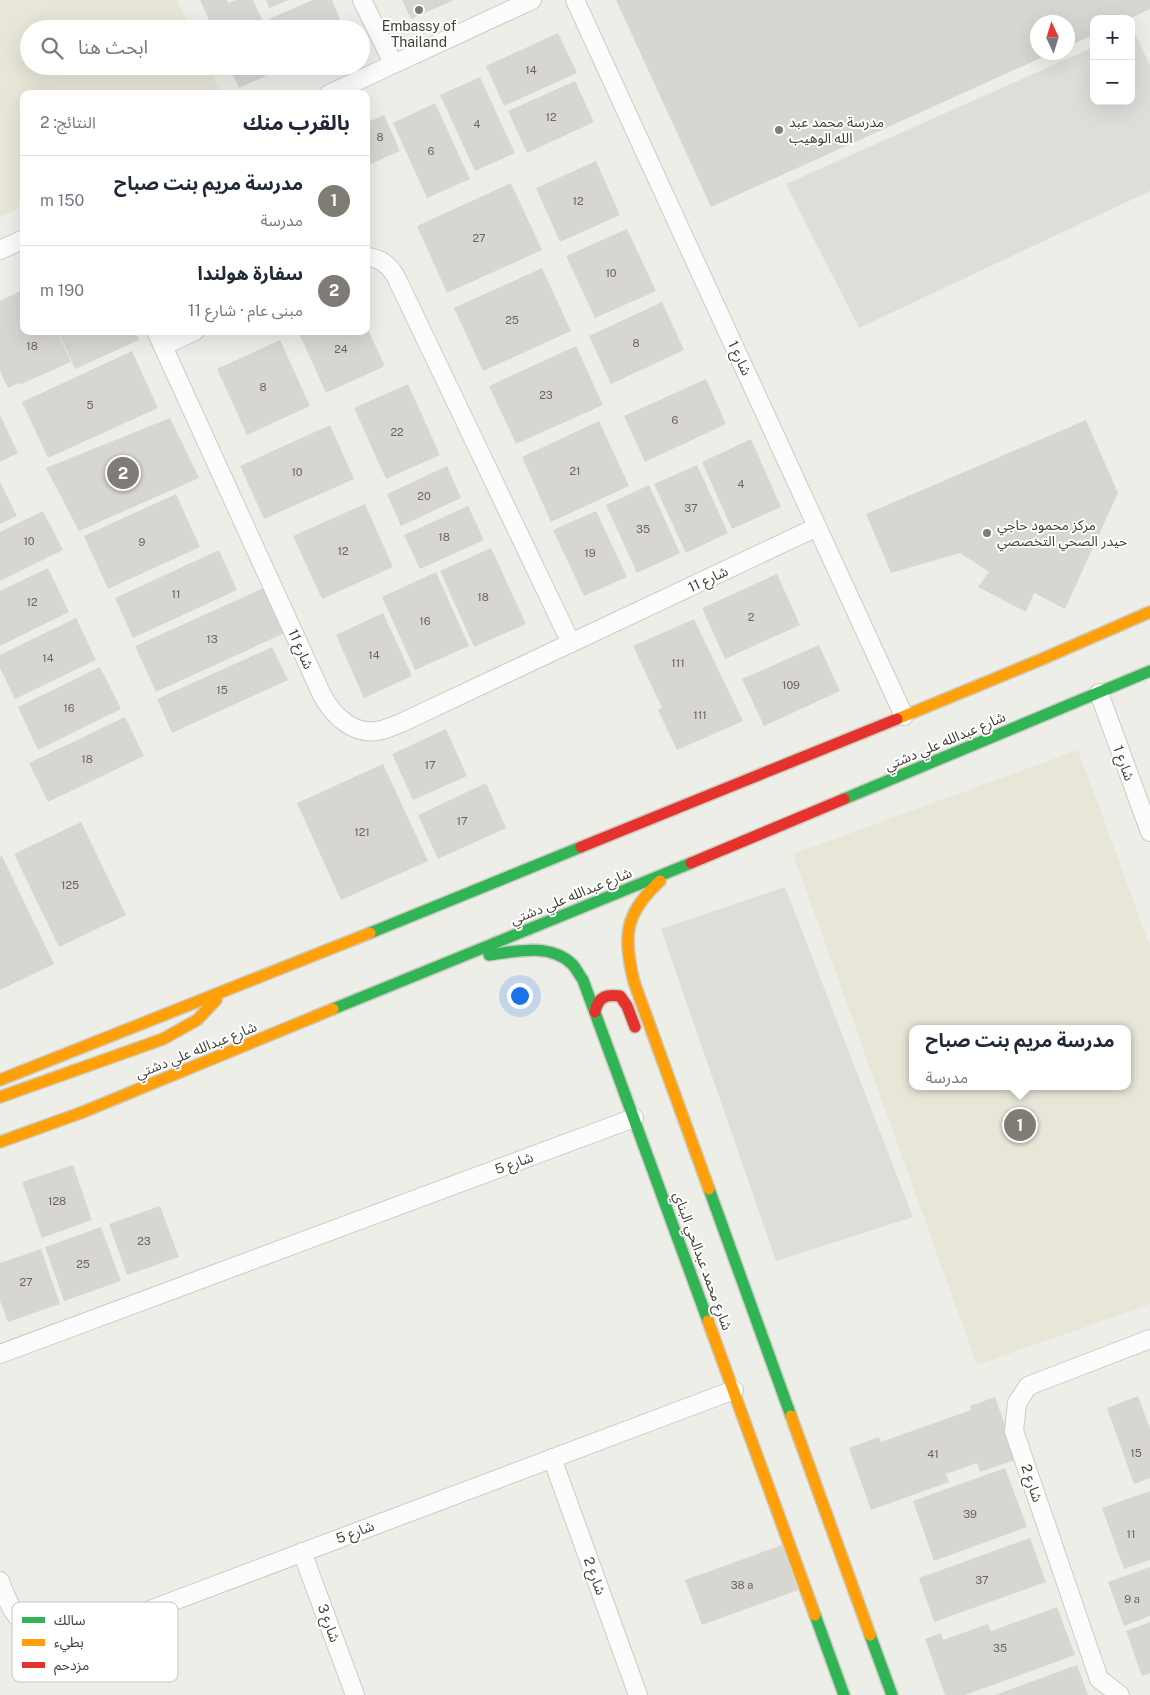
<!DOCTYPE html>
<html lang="ar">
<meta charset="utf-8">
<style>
:root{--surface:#fff;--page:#f6f6f7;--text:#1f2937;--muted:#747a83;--line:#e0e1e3;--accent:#7f7c75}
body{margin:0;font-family:"Public Sans","Noto Sans Arabic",sans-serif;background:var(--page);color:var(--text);direction:rtl}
.controls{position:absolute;right:15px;top:15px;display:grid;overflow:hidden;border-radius:10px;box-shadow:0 5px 20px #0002}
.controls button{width:45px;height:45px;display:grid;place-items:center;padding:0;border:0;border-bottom:1px solid var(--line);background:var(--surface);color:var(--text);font:25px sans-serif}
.compass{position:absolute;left:1030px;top:15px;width:45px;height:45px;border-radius:50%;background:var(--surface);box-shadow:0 5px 20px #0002;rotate:356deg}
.you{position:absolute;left:519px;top:995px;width:18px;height:18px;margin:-12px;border:4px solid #fff;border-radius:50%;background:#1a73e8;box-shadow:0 0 0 8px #1a73e833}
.badge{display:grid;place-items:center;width:32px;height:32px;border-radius:50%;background:var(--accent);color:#fff;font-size:16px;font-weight:700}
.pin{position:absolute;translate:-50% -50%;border:2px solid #fff;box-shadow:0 1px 5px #0006}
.popup{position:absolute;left:909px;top:1025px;width:222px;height:65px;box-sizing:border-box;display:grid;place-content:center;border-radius:10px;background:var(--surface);filter:drop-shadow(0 1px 4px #0005);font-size:16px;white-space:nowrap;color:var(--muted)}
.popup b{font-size:19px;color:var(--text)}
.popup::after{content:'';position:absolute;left:50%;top:100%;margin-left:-10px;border:10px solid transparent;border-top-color:var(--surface)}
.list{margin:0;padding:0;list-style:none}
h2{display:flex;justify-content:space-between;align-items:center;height:65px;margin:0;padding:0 20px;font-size:21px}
h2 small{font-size:16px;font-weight:400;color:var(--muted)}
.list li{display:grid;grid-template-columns:32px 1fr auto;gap:15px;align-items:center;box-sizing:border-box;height:90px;padding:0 20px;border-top:1px solid var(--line)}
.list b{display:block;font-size:19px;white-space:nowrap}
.list p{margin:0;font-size:16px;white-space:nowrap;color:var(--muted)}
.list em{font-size:16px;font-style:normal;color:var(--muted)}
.icon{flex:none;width:28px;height:28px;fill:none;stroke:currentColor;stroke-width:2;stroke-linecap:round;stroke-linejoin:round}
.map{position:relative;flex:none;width:1150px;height:1695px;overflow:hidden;direction:ltr}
.search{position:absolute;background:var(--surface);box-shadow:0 5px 20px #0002;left:20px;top:20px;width:350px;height:55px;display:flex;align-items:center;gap:12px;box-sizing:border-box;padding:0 18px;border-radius:28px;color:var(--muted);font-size:19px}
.panel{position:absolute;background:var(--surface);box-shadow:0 5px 20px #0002;left:20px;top:90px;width:350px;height:245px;border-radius:10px;direction:rtl}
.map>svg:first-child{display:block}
.education{fill:#e8e6d9;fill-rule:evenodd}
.parking{fill:#deddd9}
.building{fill:#d8d6d1}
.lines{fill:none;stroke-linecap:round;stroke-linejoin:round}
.street-casing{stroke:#cccbc6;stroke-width:20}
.fast-casing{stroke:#cccbc0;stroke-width:14}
.slow-casing{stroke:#cccbc0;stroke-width:14}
.jam-casing{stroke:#cccbc0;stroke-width:14}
.street{stroke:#fcfcfc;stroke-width:18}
.fast{stroke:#30b455;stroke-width:11}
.slow{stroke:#ff9f0a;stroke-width:11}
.jam{stroke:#e5322d;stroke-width:11}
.poi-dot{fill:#7f7c75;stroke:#fff;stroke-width:2}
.labels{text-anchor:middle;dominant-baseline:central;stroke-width:4;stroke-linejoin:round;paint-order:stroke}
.number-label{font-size:11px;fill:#69665e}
.poi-label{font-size:14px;fill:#433f36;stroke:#fff;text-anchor:start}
.street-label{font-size:14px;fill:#433f36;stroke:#fff}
.key{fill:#fff;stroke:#c7c5c3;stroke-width:1}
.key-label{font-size:14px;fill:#433f36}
</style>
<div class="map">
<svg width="1150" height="1695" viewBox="0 0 1150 1695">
<rect width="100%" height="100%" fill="#eeeee9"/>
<g class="education">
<path d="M 0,0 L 177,0 L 191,29 L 29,29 L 29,66 L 208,66 L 221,94 L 24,94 L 24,205 L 0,217 Z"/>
<path d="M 1078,750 L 1150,946 L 1150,1304 L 977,1365 L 793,854 ZM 912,1029 L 1128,1029 L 1128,1086 L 912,1086 Z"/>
</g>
<g class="parking">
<path d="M 1131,30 L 1133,30 L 1150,65 L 1150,191 L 859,328 L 786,184 L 1094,47 L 1094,101 L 1131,101 Z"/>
<path d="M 785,887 L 913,1217 L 776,1261 L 661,929 Z"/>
</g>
<g class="building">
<path d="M 200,0 L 227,0 L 228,3 L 236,0 L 253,0 L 266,29 L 213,29 Z"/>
<path d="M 266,0 L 289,0 L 269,8 Z"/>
<path d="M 313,0 L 332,0 L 344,29 L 273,29 L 269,19 Z"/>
<path d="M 402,0 L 454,0 L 411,19 Z"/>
<path d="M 616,0 L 1150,0 L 1150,9 L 1129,19 L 1094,19 L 1094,35 L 1068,46 L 1068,22 L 1038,22 L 1038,52 L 1054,52 L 711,207 Z"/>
<path d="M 558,33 L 577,73 L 504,106 L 486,66 Z"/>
<path d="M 229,66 L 282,66 L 283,68 L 239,88 Z"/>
<path d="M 289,66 L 309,66 L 293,74 Z"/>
<path d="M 480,77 L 515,153 L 475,171 L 440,95 Z"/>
<path d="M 575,81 L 594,122 L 527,153 L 508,111 Z"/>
<path d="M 435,103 L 470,179 L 427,198 L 393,123 Z"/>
<path d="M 384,115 L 400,151 L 366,166 L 366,123 Z"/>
<path d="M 596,161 L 620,215 L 560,242 L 536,188 Z"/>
<path d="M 511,183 L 542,250 L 447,293 L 417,226 Z"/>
<path d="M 627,229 L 656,291 L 595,318 L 566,256 Z"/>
<path d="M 542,268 L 571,331 L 483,371 L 454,308 Z"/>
<path d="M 24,289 L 24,331 L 57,331 L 71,362 L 19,385 L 19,383 L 8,388 L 0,371 L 0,301 Z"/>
<path d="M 662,302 L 684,350 L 611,384 L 589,336 Z"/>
<path d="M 366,326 L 385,366 L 326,393 L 298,331 L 366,331 Z"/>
<path d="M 58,331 L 135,331 L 139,340 L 75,369 Z"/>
<path d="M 280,340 L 310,406 L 247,435 L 217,369 Z"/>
<path d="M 576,346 L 603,405 L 516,444 L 489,386 Z"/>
<path d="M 132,351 L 158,408 L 48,458 L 22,402 Z"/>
<path d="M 706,379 L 726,424 L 645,462 L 624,416 Z"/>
<path d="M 408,384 L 440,455 L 386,479 L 354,408 Z"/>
<path d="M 0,415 L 18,453 L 0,462 Z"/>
<path d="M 170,418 L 199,478 L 79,531 L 46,468 Z"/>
<path d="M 1086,420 L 1118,493 L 1065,609 L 1034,593 L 1026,612 L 978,587 L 989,572 L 960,553 L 891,573 L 866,514 Z"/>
<path d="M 599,421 L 629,486 L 551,522 L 522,457 Z"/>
<path d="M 330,425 L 354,479 L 264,519 L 240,466 Z"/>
<path d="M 751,439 L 781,507 L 732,529 L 702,462 Z"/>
<path d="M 697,465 L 728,533 L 686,553 L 654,484 Z"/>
<path d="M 447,466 L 461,498 L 401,526 L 387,494 Z"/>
<path d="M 0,482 L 17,516 L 0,524 Z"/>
<path d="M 649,485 L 680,553 L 637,573 L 606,505 Z"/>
<path d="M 176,494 L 200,547 L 108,589 L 84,536 Z"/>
<path d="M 365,504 L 393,567 L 322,599 L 293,536 Z"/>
<path d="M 468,506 L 484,540 L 420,569 L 404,535 Z"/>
<path d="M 43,511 L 63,550 L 0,581 L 0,532 Z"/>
<path d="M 596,511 L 627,577 L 584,596 L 553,530 Z"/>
<path d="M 491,548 L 526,624 L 474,647 L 440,571 Z"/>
<path d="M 219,550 L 237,590 L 133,638 L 115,598 Z"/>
<path d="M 48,568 L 69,612 L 0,646 L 0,591 Z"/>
<path d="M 436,572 L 469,646 L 415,670 L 382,597 Z"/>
<path d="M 777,574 L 800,625 L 725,659 L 702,608 Z"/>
<path d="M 268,586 L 289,631 L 156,692 L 135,646 Z"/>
<path d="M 383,613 L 412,676 L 364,698 L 336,635 Z"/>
<path d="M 76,618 L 96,660 L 15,699 L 0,668 L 0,655 Z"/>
<path d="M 694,619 L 743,721 L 677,750 L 658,710 L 662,708 L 633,646 Z"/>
<path d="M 819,645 L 840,691 L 764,726 L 742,679 Z"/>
<path d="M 272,647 L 288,680 L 172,733 L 157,699 Z"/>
<path d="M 100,667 L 121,709 L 38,750 L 18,707 Z"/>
<path d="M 125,717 L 144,756 L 48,802 L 29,763 Z"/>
<path d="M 446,729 L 467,776 L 413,800 L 392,754 Z"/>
<path d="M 383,764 L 428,861 L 341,900 L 297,803 Z"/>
<path d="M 486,783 L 506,828 L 438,859 L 418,815 Z"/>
<path d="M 81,822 L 126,915 L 59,947 L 14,854 Z"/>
<path d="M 2,856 L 54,964 L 0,990 L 0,857 Z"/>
<path d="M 73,1165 L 92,1220 L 42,1238 L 22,1182 Z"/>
<path d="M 160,1206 L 179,1257 L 127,1275 L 109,1224 Z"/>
<path d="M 101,1227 L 121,1281 L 64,1301 L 45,1247 Z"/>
<path d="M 41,1249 L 60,1304 L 8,1322 L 0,1301 L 0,1263 Z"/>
<path d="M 1138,1396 L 1150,1429 L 1150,1478 L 1134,1484 L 1107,1408 Z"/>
<path d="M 995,1397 L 1017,1459 L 980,1472 L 977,1463 L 946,1474 L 949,1482 L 871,1510 L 849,1448 L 879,1437 L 881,1442 L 971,1410 L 970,1406 Z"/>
<path d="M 1005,1468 L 1027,1527 L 934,1561 L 913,1501 Z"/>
<path d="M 1150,1491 L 1150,1560 L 1124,1569 L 1102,1508 Z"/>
<path d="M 1030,1538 L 1046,1582 L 934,1622 L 919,1578 Z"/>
<path d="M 782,1545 L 798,1590 L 702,1625 L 685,1580 Z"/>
<path d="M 1150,1567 L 1150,1616 L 1124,1626 L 1108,1582 Z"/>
<path d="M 1057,1607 L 1075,1655 L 965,1695 L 945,1695 L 925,1639 L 941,1633 L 943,1640 L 988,1624 L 991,1631 Z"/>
<path d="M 1150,1622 L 1150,1673 L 1142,1676 L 1126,1631 Z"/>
<path d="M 1077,1665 L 1088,1695 L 995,1695 Z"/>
</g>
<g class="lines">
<g class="street-casing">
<g id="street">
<path d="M 362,0 L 393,63"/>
<path d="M 575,0 L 904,716"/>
<path d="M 329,94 L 532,0"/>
<path d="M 0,250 L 24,239"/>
<path d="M 366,257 C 381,258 389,265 396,277 L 571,643"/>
<path d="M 156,331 L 322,695 C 334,717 355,737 382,730 C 389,728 395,725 401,723 L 817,527"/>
<path d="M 163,346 L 195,331"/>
<path d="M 1099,693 L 1150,832"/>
<path d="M 0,1354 L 634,1118"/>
<path d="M 552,1458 L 638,1695"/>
<path d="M 302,1552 L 355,1695"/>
<path d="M 0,1581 C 16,1628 35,1645 86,1634 L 734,1390"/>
<path d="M 1120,1695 L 1099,1679 L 1014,1431 L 1017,1403 L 1028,1386 L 1150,1339"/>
</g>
</g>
<g class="fast-casing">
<g id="fast">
<path d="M 844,799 L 1150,671"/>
<path d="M 370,933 L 581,847"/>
<path d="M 489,955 C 515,951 551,943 572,964 C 576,968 579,975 583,980 L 708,1321"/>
<path d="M 333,1009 L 691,863"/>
<path d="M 709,1189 L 791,1416"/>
<path d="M 815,1615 L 844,1695"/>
<path d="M 870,1635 L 892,1695"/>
</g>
</g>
<g class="slow-casing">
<g id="slow">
<path d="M 897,719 L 1040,660 L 1150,612"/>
<path d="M 660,881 C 624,914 623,936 634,982 L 709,1189"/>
<path d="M 0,1080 L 370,933"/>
<path d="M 0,1097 L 163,1039 L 197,1020 L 216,1000"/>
<path d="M 0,1142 L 83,1112 L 333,1009"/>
<path d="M 708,1321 L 815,1615"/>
<path d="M 791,1416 L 870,1635"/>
</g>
</g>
<g class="jam-casing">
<g id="jam">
<path d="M 581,847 L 897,719"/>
<path d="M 691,863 L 844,799"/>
<path d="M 595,1012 C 598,997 606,994 620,996 L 627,1006 L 635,1027"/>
</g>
</g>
<use href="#street" class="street"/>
<use href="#fast" class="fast"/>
<use href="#slow" class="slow"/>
<use href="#jam" class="jam"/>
</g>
<g class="poi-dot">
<circle cx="419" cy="10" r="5"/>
<circle cx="779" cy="130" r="5"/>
<circle cx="987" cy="533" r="5"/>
</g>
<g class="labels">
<g class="number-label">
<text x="531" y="70">14</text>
<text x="551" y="117">12</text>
<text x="477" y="124">4</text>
<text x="380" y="137">8</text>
<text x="431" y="151">6</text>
<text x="578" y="201">12</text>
<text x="479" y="238">27</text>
<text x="611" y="273">10</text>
<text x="512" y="320">25</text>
<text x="636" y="343">8</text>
<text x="32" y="346">18</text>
<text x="341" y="349">24</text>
<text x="263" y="387">8</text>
<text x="546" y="395">23</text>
<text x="90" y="405">5</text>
<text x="675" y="420">6</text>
<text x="397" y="432">22</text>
<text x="575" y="471">21</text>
<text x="297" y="472">10</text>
<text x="741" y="484">4</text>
<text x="424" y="496">20</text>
<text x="691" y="508">37</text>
<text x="643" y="529">35</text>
<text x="444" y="537">18</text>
<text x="29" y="541">10</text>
<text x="142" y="542">9</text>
<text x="343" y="551">12</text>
<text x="590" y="553">19</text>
<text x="176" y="594">11</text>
<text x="483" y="597">18</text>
<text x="32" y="602">12</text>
<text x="751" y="617">2</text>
<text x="425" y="621">16</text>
<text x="212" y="639">13</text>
<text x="374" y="655">14</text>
<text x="48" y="658">14</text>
<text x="678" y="663">111</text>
<text x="791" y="685">109</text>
<text x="222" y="690">15</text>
<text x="69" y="708">16</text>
<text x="700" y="715">111</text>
<text x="87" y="759">18</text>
<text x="430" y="765">17</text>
<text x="462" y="821">17</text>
<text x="362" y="832">121</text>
<text x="70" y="885">125</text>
<text x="57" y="1201">128</text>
<text x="144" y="1241">23</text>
<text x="83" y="1264">25</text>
<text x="26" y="1282">27</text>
<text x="1136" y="1453">15</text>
<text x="933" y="1454">41</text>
<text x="970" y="1514">39</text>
<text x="1131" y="1534">11</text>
<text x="982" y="1580">37</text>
<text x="742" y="1585">38 a</text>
<text x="1132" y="1599">9 a</text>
<text x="1000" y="1648">35</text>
</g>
<g class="poi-label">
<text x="419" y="26" text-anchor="middle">Embassy of<tspan x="419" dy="16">Thailand</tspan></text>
<text x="789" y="122">مدرسة محمد عبد<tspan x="789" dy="16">الله الوهيب</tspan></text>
<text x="997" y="525">مركز محمود حاجي<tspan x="997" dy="16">حيدر الصحي التخصصي</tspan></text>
</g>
<g class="street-label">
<text transform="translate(740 358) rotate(65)">شارع 1</text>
<text transform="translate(708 579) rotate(-25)">شارع 11</text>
<text transform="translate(301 649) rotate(66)">شارع 11</text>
<text transform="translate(945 741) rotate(-23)">شارع عبدالله علي دشتي</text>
<text transform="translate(1124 763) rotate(70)">شارع 1</text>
<text transform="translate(571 896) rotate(-22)">شارع عبدالله علي دشتي</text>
<text transform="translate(196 1050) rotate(-22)">شارع عبدالله علي دشتي</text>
<text transform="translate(514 1163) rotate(-20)">شارع 5</text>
<text transform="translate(703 1261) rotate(70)">شارع محمد عبدالحي البناي</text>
<text transform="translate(1032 1483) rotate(71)">شارع 2</text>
<text transform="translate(355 1532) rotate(-21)">شارع 5</text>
<text transform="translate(595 1576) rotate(70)">شارع 2</text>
<text transform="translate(329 1623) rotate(70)">شارع 3</text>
</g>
</g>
<rect x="12" y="1602" width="166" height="80" rx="8" class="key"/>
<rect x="22" y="1617" width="23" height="6" fill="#30b455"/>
<rect x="22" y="1639" width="23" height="7" fill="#ff9f0a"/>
<rect x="22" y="1662" width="23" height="6" fill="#e5322d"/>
<g class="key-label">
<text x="54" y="1625">سالك</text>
<text x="54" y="1647">بطيء</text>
<text x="54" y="1670">مزدحم</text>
</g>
</svg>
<div class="controls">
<button>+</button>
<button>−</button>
</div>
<svg class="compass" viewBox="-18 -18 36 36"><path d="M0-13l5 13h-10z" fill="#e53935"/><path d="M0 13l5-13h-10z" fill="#747a83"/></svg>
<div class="you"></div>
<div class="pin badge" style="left:1020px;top:1125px">1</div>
<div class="popup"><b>مدرسة مريم بنت صباح</b>مدرسة</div>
<div class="pin badge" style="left:123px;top:473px">2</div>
<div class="search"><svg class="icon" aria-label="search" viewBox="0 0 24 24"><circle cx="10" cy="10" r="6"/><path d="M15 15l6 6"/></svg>ابحث هنا</div>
<section class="panel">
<h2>بالقرب منك<small>النتائج: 2</small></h2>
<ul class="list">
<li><span class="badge">1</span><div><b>مدرسة مريم بنت صباح</b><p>مدرسة</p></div><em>150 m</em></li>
<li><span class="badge">2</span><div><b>سفارة هولندا</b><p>مبنى عام · شارع 11</p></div><em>190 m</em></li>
</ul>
</section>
</div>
